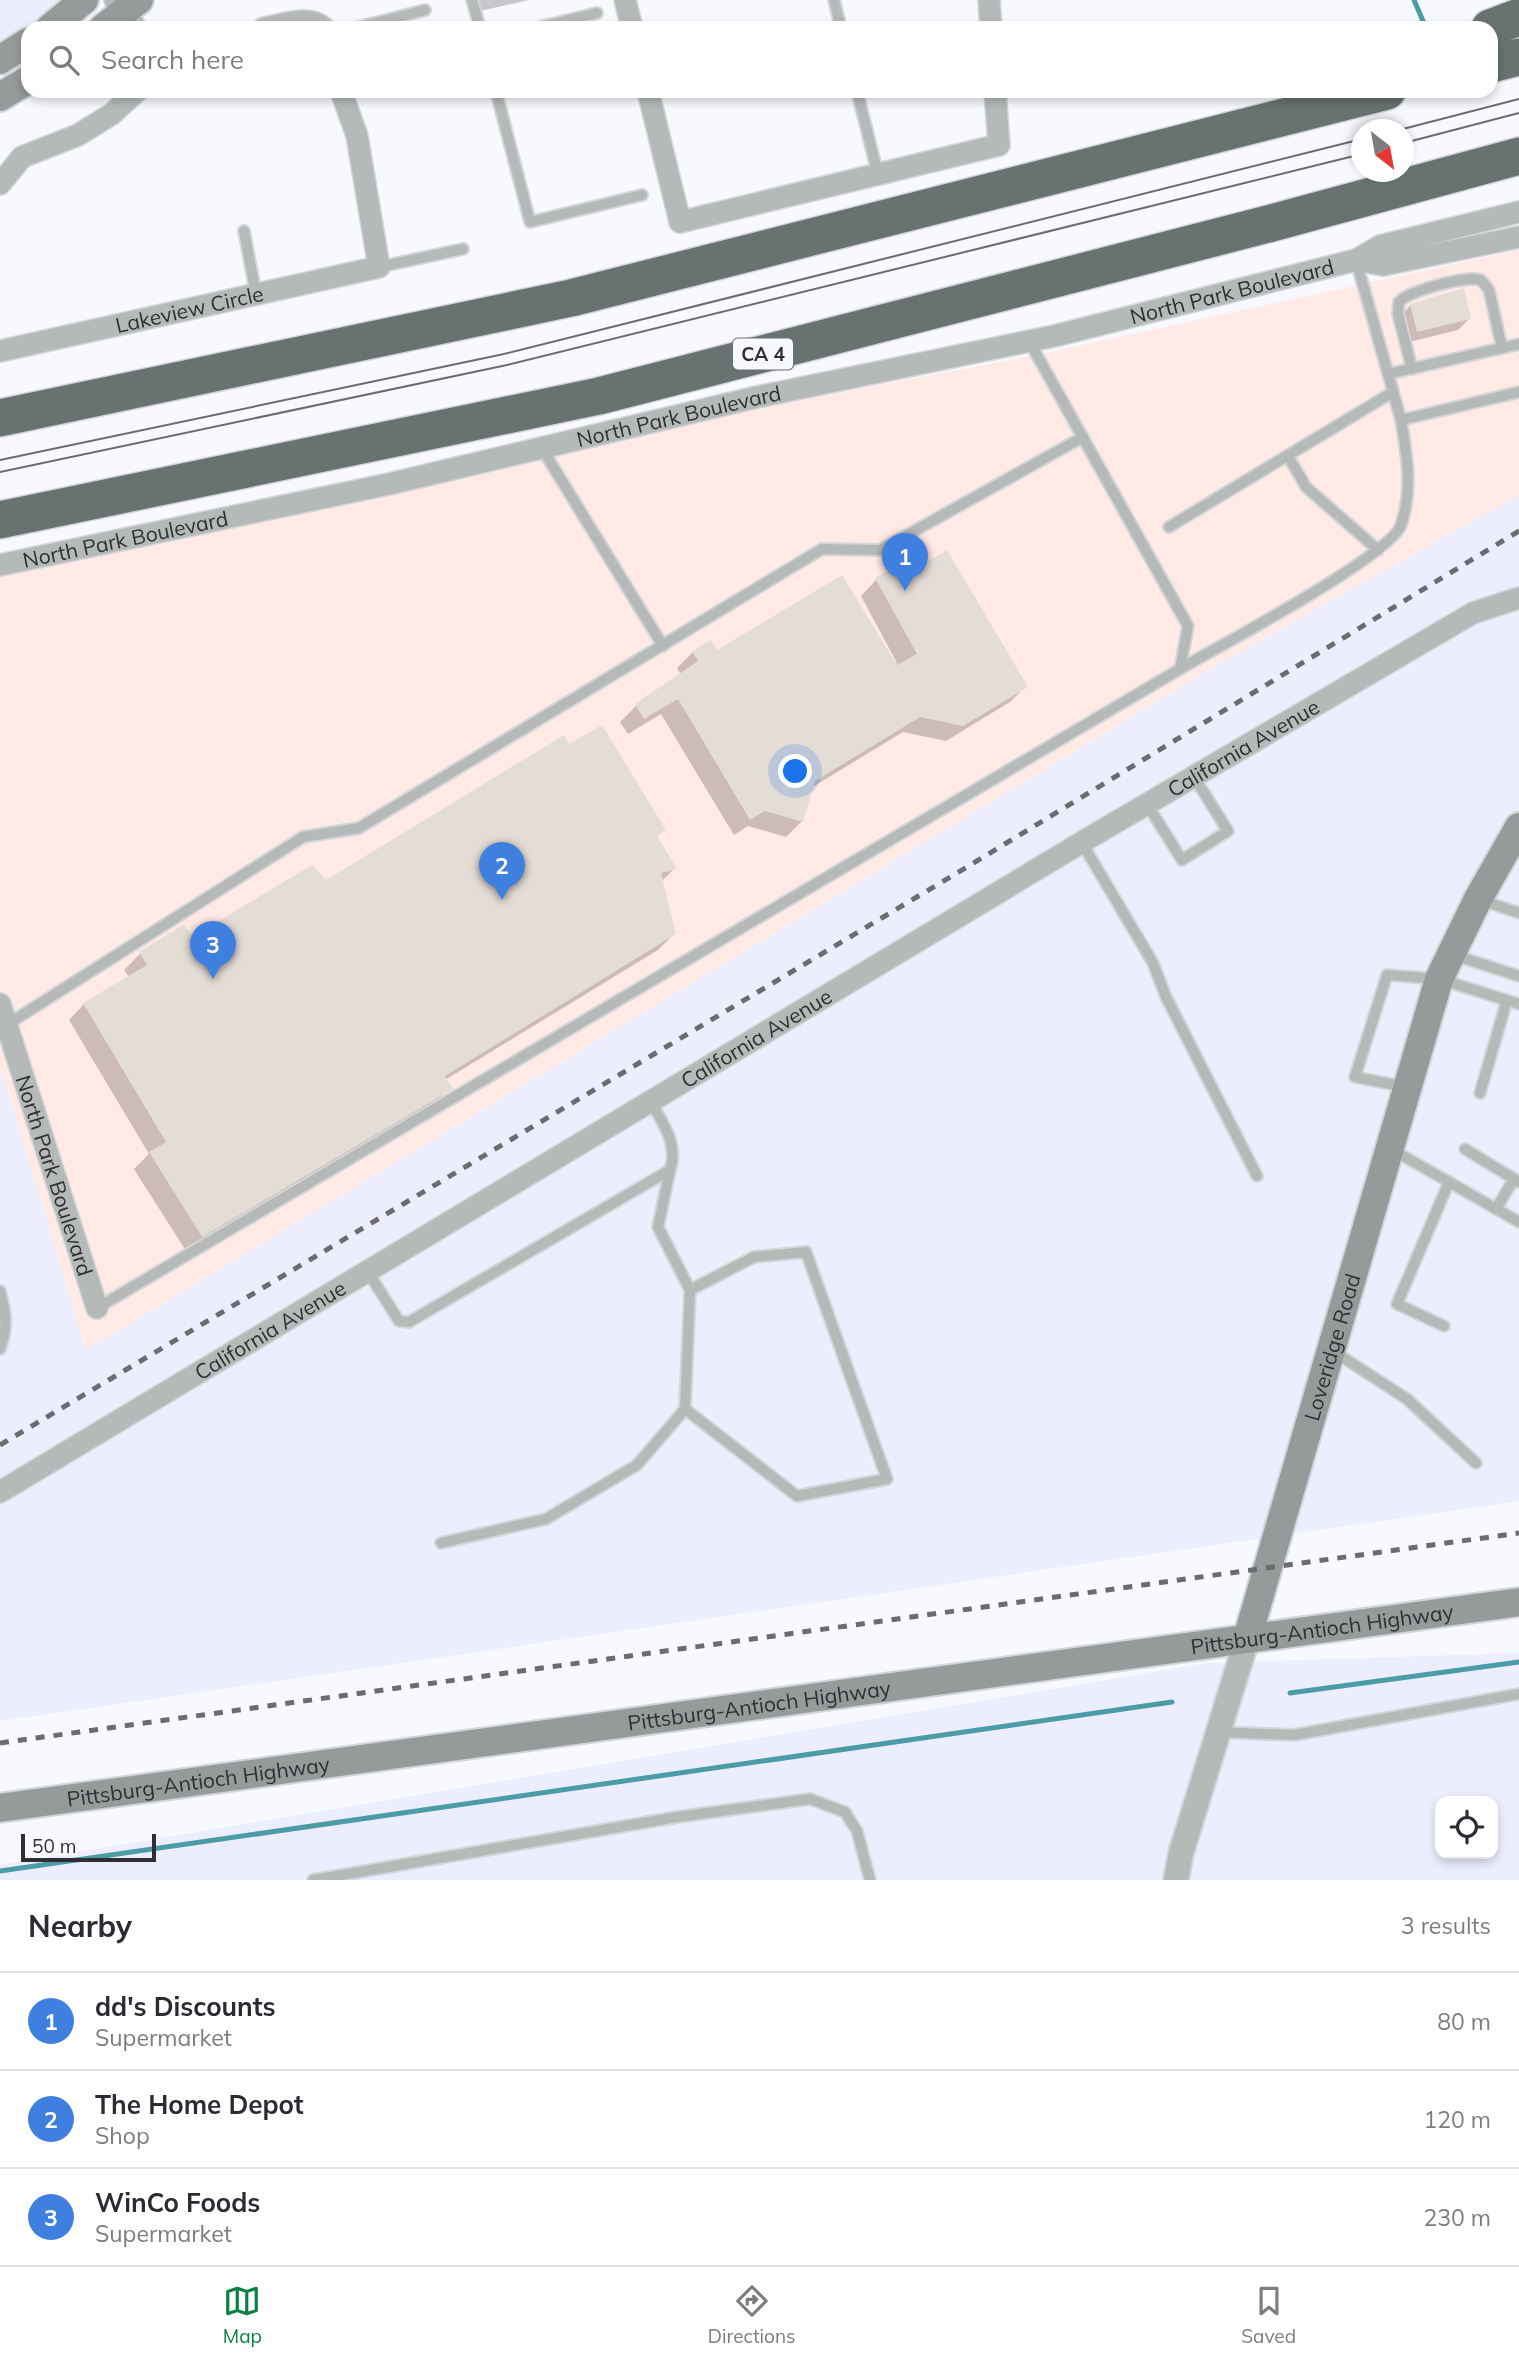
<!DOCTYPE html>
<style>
:root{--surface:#fff;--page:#f2f2f3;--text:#2b2b33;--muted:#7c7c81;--line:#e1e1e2;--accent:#0b8043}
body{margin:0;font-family:Mulish,sans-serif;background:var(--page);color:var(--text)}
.controls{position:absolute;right:21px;bottom:21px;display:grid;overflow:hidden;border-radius:14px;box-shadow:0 4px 10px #0003}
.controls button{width:63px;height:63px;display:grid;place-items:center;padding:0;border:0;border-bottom:2px solid var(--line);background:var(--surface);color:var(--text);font:35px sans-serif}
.compass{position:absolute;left:1351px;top:119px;width:63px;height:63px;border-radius:50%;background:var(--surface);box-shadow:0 4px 10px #0003;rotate:149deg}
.scale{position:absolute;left:21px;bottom:18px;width:135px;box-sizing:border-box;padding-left:7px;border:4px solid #2f2f33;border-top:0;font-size:19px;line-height:24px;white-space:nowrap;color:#2f2f33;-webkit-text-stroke:5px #f8f9fe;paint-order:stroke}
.you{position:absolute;left:796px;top:772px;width:24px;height:24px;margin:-18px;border:5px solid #fff;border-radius:50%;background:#1a73e8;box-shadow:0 0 0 10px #1a73e833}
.badge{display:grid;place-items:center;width:46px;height:46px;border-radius:50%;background:var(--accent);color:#fff;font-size:23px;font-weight:700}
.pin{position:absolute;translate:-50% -58px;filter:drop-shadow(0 2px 4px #0008)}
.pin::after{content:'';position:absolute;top:37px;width:24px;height:21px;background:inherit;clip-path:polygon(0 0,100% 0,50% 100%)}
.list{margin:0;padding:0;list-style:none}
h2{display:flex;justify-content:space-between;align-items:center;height:91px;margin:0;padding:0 28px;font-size:30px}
h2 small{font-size:23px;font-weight:400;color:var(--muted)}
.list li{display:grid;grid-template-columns:46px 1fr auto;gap:21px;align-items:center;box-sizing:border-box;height:98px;padding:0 28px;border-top:2px solid var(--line)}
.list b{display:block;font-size:26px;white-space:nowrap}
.list p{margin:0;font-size:23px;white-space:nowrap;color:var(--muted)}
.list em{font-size:23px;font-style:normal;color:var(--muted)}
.icon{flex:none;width:38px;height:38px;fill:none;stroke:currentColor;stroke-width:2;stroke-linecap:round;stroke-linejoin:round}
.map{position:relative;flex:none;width:1519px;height:1880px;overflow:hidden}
.search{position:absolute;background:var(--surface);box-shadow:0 4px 10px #0003;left:21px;right:21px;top:21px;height:77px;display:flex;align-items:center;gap:18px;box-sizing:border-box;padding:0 24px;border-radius:21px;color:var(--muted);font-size:26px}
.sheet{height:385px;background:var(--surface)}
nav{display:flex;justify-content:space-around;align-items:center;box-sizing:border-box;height:98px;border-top:2px solid var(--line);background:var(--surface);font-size:19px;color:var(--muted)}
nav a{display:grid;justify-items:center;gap:4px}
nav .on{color:var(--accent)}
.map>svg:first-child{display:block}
.commercial{fill:#ffeae5}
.built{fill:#eceefe;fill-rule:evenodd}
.shadow{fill:#0003}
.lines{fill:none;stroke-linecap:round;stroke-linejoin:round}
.stream{stroke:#4b9ca7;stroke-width:5}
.building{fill:#e4ddd6}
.service-casing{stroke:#d4d5d9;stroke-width:14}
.minor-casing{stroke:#d4d5d9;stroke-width:24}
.tertiary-casing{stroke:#d4d5d9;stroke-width:28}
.secondary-casing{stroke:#d4d5d9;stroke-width:32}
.motorway-casing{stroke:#d4d5d9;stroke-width:40}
.service{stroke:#b5bab9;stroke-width:10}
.minor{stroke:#b5bab9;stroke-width:21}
.tertiary{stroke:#b5bab9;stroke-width:24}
.secondary{stroke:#949b9a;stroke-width:28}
.motorway{stroke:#687270;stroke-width:37}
.tram{stroke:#6c6c70;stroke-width:2}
.rail{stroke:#6c6c70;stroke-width:5;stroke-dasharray:9 9;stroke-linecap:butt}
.labels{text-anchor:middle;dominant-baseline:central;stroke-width:5;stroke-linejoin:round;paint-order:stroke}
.shield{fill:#f8f9fe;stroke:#6b6c70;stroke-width:2}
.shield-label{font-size:19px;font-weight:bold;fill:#2f2f33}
.street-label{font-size:21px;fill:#2f2f33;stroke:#f8f9fe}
</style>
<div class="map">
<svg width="1519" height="1880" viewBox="0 0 1519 1880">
<rect width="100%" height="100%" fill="#f8f9fe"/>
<path class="commercial" d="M 1519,250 L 1519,495 L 1224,661 L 86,1350 L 0,1066 L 0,555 L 1050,352 Z"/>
<g class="built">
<path d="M 0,0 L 84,0 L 50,28 L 28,28 L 28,42 L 0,60 Z"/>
<path d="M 1519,495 L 1519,1501 L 0,1721 L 0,1066 L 86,1350 L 1224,661 Z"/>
<path d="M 1519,1653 L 1519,1880 L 0,1880 L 0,1865 L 1207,1663 ZM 1440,1801 L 1493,1801 L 1493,1854 L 1440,1854 Z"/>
</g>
<g class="shadow">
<path d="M 477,0 L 529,0 L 480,11 Z"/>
<path d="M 1411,305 L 1470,318 L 1458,330 L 1405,343 L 1399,317 Z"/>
<path d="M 908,576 L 1026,686 L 1010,702 L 946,741 L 903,732 L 811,788 L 802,821 L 786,837 L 748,826 L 734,835 L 661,714 L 628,734 L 620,722 L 636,706 L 681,675 L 677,668 L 693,652 L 895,664 L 897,663 L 861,596 L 876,580 Z"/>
<path d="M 569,747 L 664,829 L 656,838 L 675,868 L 661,882 L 674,934 L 658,950 L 445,1080 L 450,1088 L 434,1104 L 186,1251 L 134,1169 L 149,1154 L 69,1020 L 84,1004 L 129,977 L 124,970 L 140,954 L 191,939 L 325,883 Z"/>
</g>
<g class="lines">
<g class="stream">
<path d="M 1414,0 L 1426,28"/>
<path d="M 1290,1693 L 1519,1662"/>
<path d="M 0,1871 L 1172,1702"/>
</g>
</g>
<g class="building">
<path d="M 1464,288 L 1471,319 L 1417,332 L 1410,304 Z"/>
<path d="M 947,550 L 1028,687 L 963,726 L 920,717 L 815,781 L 803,822 L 765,811 L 750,820 L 678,699 L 644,719 L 635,704 L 698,661 L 692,651 L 711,640 L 717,650 L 842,575 L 897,665 L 917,654 L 875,578 L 902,562 L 909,573 Z"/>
<path d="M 602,725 L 666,830 L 657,836 L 677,869 L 661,873 L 676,934 L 445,1076 L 453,1089 L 202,1237 L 149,1152 L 166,1142 L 83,1003 L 147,965 L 139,952 L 184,924 L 192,937 L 312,865 L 326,880 L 564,735 L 569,744 Z"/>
</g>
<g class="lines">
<g class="service-casing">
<g id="service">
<path d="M 472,0 L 480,28"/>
<path d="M 834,0 L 841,28"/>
<path d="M 355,28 L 425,10"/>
<path d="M 536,28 L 597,13"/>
<path d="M 496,91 L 530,222 L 642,195"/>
<path d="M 857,91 L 878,175"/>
<path d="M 244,231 L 256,294"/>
<path d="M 1356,260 L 1401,420 L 1519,392"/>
<path d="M 379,267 L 463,249"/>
<path d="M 1412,369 L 1398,314 L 1399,302 C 1408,291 1467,275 1481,280 L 1489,290 L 1502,348"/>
<path d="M 1388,374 L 1519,344"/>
<path d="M 541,447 L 663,646"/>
<path d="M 1288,456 L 1306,487 L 1378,550"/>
<path d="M 1169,527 L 1393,392"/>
<path d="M 1180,669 C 1218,647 1390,556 1401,525 C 1413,490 1407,455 1401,420"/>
<path d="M 1147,804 L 1182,860 L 1228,831 L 1194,777"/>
<path d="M 1082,843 L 1153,963 L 1166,997 L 1257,1176"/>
<path d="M 1478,899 L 1519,913"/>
<path d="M 1454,955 L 1519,976"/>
<path d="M 8,1024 L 303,837 L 359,828 L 822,549 L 880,550 L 1083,437"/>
<path d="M 1406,1087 L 1355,1077 L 1387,975 L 1439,979 L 1519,1004"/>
<path d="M 1480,1093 L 1507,1000"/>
<path d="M 1391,1149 L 1519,1222"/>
<path d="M 1465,1149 L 1514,1179"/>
<path d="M 670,1170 L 658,1227 L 690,1290 L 754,1257 L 806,1252 L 887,1479 L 797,1496 L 685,1409 L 690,1290"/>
<path d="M 1496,1209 L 1514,1179 L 1518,1182"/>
<path d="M 368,1272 L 399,1321 L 409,1322 L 670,1170 C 679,1146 663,1123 651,1102"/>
<path d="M 0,1291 C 6,1313 8,1328 0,1349"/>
<path d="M 97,1308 L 1180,669 L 1188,626 L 1029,341"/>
<path d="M 1444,1326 L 1397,1304 L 1449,1182"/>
<path d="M 1333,1351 L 1407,1399 L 1476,1463"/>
<path d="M 441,1543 L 546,1519 L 637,1465 L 685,1409"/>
<path d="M 1218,1732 L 1294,1735 L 1519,1694"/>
<path d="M 313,1880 L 677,1817 L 810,1799 L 845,1812 L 857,1831 L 870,1880"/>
</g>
</g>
<g class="minor-casing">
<g id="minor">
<path d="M 115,0 L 136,28"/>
<path d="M 625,0 L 632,28"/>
<path d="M 989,0 L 991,28"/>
<path d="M 264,28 C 282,25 309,14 324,28"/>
<path d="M 648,91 L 680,222 L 999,145 L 995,91"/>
<path d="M 0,184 L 22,157 L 78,135 L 112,114 L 137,91"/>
<path d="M 1356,260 L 1383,265 L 1519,237"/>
<path id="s1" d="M 0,351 L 379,267 L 357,136 L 341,91"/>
<path id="s2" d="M 0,565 L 389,484 L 757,397 L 1054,336 L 1356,260 L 1380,246 L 1519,212"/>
<path id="s3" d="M 0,1004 L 97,1308"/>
<path id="s4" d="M 0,1492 L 1094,835 L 1473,613 L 1519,598"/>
</g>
</g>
<g class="tertiary-casing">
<path id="tertiary" d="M 1176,1880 L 1181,1853 L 1247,1639"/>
</g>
<g class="secondary-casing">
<g id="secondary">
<path d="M 50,28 L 84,0"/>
<path d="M 103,28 L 139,0"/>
<path d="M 0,60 L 28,42"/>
<path d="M 0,97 L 28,80"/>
<path id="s5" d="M 1247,1639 L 1439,979 L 1478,899 L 1519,827"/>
<path id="s6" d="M 0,1808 L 1519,1602"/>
</g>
</g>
<g class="motorway-casing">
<g id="motorway">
<path d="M 1490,28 L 1519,17"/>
<path d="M 1491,64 L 1519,57"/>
<path d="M 0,418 L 571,298 L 1387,91"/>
<path d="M 0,520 L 599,396 L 1268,224 L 1519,156"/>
</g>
</g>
<use href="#service" class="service"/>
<use href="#minor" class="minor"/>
<use href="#tertiary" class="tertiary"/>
<use href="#secondary" class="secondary"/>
<use href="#motorway" class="motorway"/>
<g class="tram">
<path d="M 1399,130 L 1519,99"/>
<path d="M 1404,143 L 1519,113"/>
<path d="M 0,460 L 504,354 L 1362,139"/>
<path d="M 0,472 L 507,365 L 1362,154"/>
</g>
<g class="rail">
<path d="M 0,1445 L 967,867 L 1519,531"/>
<path d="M 0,1743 L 1519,1533"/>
</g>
</g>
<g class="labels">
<rect class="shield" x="733" y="338.5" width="60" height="31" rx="5"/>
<g class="shield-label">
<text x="763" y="354">CA 4</text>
</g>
<g class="street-label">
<text stroke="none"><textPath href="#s2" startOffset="1262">North Park Boulevard</textPath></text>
<text stroke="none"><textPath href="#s1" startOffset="194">Lakeview Circle</textPath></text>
<text stroke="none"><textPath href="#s2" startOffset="695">North Park Boulevard</textPath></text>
<text stroke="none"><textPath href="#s2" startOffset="128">North Park Boulevard</textPath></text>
<text stroke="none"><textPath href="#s4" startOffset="1449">California Avenue</textPath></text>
<text stroke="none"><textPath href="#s4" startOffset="882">California Avenue</textPath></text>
<text stroke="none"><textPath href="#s3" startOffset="180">North Park Boulevard</textPath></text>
<text stroke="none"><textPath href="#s4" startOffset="315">California Avenue</textPath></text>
<text stroke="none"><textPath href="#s5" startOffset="304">Loveridge Road</textPath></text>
<text stroke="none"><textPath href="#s6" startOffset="1334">Pittsburg-Antioch Highway</textPath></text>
<text stroke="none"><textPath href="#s6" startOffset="766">Pittsburg-Antioch Highway</textPath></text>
<text stroke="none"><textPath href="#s6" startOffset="200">Pittsburg-Antioch Highway</textPath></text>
</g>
</g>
</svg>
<div class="controls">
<button><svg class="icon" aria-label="locate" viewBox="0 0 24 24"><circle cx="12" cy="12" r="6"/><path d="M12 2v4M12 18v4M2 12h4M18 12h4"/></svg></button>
</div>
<svg class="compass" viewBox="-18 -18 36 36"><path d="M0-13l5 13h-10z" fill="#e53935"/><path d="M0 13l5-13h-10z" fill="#7c7c81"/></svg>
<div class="scale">50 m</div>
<div class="you"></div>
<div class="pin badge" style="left:905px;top:591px;background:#3f7fe0">1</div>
<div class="pin badge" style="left:502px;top:900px;background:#3f7fe0">2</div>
<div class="pin badge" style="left:213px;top:979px;background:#3f7fe0">3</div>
<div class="search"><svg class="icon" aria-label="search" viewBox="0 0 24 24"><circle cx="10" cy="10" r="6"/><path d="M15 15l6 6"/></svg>Search here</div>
</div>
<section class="sheet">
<h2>Nearby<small>3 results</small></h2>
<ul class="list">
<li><span class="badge" style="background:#3f7fe0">1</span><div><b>dd's Discounts</b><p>Supermarket</p></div><em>80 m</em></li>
<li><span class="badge" style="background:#3f7fe0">2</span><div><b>The Home Depot</b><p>Shop</p></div><em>120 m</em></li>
<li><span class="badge" style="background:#3f7fe0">3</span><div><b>WinCo Foods</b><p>Supermarket</p></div><em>230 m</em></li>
</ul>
</section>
<nav>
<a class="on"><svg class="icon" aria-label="map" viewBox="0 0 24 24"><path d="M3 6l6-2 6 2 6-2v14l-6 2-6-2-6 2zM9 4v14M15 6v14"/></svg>Map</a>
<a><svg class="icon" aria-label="directions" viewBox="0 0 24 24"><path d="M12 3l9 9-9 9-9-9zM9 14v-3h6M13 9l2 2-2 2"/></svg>Directions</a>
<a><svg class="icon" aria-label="saved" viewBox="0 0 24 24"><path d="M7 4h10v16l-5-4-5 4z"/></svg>Saved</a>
</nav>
